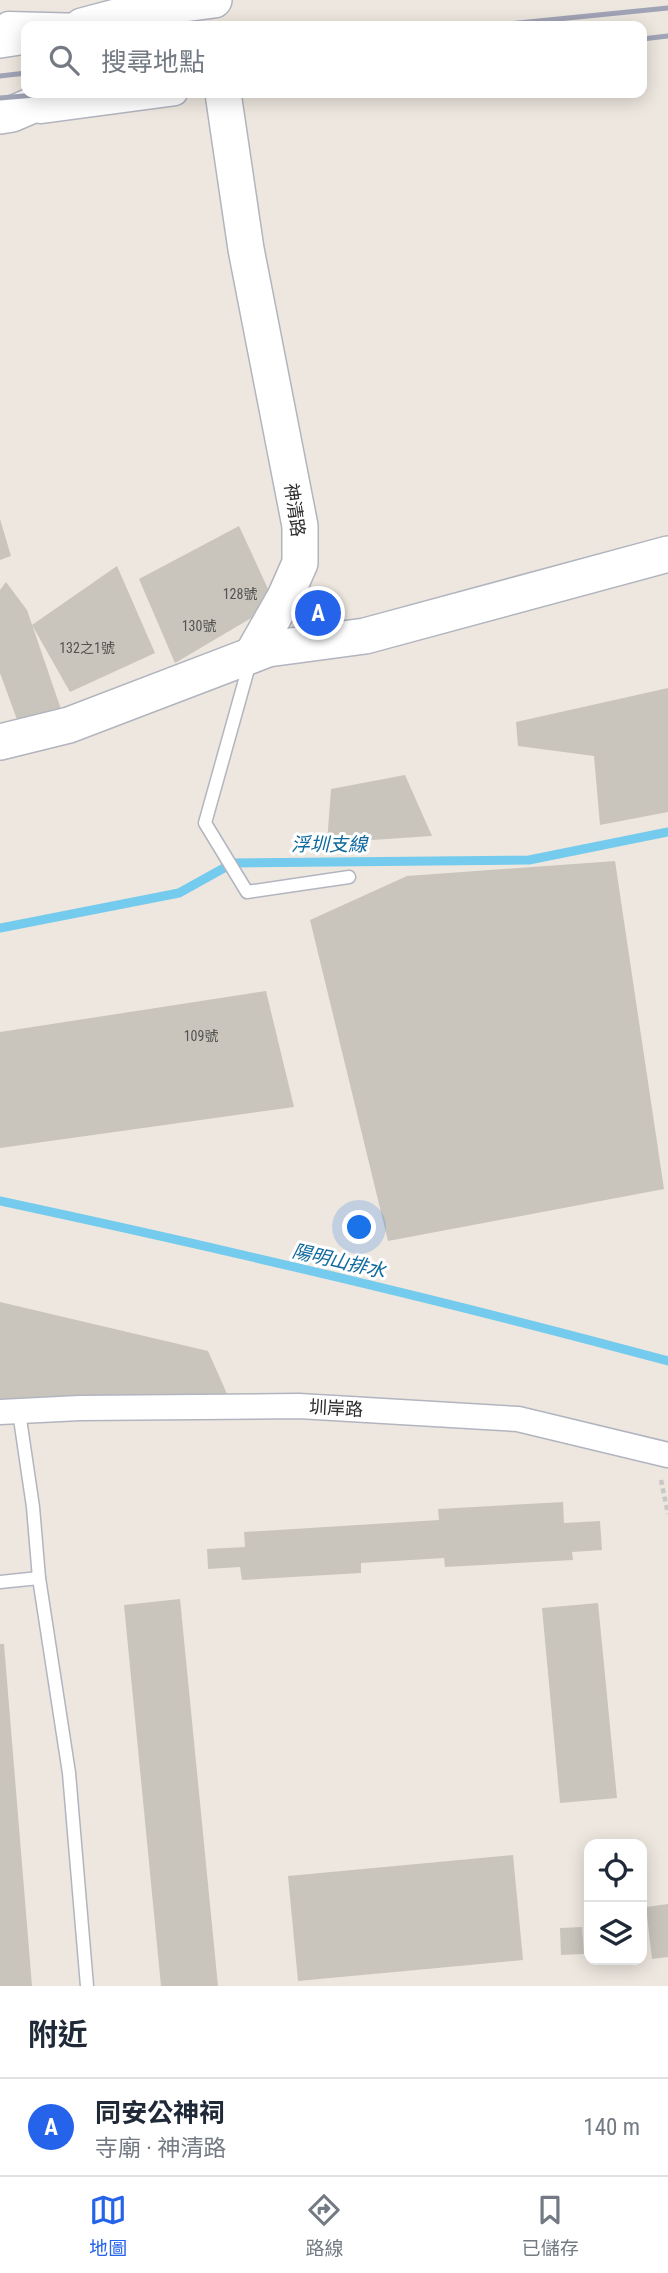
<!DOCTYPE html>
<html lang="zh-TW">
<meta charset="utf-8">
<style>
:root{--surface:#fff;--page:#f2f2f3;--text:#1f2937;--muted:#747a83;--line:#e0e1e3;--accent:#2563eb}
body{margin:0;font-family:"Roboto Condensed","Noto Sans TC",sans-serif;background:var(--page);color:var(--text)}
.controls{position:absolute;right:21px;bottom:21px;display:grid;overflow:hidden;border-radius:14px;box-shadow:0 4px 18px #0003}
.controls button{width:63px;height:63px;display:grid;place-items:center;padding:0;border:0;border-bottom:2px solid var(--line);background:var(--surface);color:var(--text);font:35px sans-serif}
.you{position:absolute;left:360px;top:1228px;width:24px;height:24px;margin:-18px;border:5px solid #fff;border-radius:50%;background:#1a73e8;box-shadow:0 0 0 10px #1a73e833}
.badge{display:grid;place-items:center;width:46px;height:46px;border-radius:50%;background:var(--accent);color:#fff;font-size:23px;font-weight:700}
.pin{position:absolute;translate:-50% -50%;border:4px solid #fff;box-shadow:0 2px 7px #0006}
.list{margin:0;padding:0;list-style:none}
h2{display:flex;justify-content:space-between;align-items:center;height:91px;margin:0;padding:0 28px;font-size:30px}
h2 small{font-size:23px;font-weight:400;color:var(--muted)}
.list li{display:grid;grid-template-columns:46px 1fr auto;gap:21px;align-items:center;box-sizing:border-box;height:98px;padding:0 28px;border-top:2px solid var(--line)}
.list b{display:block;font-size:26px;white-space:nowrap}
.list p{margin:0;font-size:23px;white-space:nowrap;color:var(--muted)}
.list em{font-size:23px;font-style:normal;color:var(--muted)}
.icon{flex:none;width:38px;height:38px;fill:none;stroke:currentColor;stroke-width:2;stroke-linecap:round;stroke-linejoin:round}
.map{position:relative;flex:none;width:668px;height:1986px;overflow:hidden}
.search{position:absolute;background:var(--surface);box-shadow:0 4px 18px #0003;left:21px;right:21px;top:21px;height:77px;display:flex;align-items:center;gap:18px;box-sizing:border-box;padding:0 24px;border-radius:14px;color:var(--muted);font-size:26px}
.sheet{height:189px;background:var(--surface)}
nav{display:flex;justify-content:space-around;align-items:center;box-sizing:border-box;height:98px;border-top:2px solid var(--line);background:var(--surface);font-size:19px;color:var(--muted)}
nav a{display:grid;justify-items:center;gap:4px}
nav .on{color:var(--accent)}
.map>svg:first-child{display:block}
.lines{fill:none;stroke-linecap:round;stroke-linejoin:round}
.stream{stroke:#74cbed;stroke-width:9}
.building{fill:#c9c5bd}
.lane-casing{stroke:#b2b5bf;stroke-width:15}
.street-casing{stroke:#b2b5bf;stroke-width:27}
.secondary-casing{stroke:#b2b5bf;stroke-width:38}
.path{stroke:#c8c8c8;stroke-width:4.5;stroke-dasharray:5 3.5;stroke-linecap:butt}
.lane{stroke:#fff;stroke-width:12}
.street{stroke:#fff;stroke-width:24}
.secondary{stroke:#fff;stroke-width:35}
.rail{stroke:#a1a4b6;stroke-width:5}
.labels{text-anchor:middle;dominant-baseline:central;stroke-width:6;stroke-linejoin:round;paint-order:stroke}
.number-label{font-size:14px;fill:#535250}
.street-label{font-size:18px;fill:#2c2c2c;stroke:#fff}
.water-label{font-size:19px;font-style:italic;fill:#0f699d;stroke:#fff}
</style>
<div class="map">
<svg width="668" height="1986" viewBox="0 0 668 1986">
<rect width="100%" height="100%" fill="#ede7df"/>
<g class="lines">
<g class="stream">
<path d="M 0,928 L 179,893 L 233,863 L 529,860 L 668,832"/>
<path d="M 0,1201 C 224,1249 447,1301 668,1361"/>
</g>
</g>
<g class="building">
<path d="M 0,519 L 11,556 L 0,560 Z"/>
<path d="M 239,526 L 275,604 L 175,663 L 139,579 Z"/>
<path d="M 117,566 L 155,653 L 70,692 L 32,625 Z"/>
<path d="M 6,582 L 27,610 L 63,715 L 23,736 L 0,673 L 0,590 Z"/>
<path d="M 668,688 L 668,812 L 600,825 L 594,756 L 518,746 L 516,722 Z"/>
<path d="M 405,775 L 432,836 L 327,843 L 331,789 Z"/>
<path d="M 615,861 L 664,1189 L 388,1241 L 310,920 L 407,876 Z"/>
<path d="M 266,991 L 294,1107 L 0,1148 L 0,1032 Z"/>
<path d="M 0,1302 L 208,1351 L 228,1396 L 0,1405 Z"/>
<path d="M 563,1502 L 564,1523 L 600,1521 L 602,1550 L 572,1552 L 573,1560 L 445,1567 L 444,1558 L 361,1563 L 361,1573 L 242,1580 L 240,1567 L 208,1569 L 207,1549 L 245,1547 L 244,1532 L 439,1520 L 438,1509 Z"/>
<path d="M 180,1599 L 218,1986 L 161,1986 L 124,1605 Z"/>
<path d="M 598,1603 L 617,1798 L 560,1803 L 542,1608 Z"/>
<path d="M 0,1644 L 4,1644 L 32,1986 L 0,1986 Z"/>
<path d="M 513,1855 L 523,1960 L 298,1981 L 288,1876 Z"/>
<path d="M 668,1904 L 668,1957 L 652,1959 L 646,1907 Z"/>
<path d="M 582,1927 L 584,1954 L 561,1955 L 560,1928 Z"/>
</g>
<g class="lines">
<g class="lane-casing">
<g id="lane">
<path d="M 250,662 L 205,823 L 247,892 L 349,877"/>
<path d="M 19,1412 L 33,1507 L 39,1578 L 69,1773 L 87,1986"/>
<path d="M 0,1582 L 39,1578"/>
</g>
</g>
<g class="street-casing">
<g id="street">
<path d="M 8,24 L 85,26"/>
<path d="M 40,111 L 175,93"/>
<path d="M 0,1412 L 80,1408 L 299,1406 L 518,1419 L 668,1455"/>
</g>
</g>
<g class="secondary-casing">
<g id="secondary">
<path d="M 82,26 L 146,9 L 214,0"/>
<path d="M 0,40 L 26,36"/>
<path d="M 223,93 L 246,249 L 300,526 L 300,563 L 285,597 L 252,655"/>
<path d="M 0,116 L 12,114 L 61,93"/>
<path d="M 0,742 L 69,725 L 268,649 L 365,636 L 668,554"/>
</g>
</g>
<path class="path" d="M 661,1480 L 668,1514"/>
<use href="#lane" class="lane"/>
<use href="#street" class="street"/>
<use href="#secondary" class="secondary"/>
<g class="rail">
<path d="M 488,26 L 668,8"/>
<path d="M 642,39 L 668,36"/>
<path d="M 0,76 L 26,73"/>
<path d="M 0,98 L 59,93"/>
</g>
</g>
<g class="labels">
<g class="number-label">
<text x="240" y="594">128號</text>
<text x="199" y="626">130號</text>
<text x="87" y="648">132之1號</text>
<text x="201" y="1036">109號</text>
</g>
<g class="street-label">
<text transform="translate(295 510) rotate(82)">神清路</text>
<text transform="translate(336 1408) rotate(3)">圳岸路</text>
</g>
<g class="water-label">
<text x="329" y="844">浮圳支線</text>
<text transform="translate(339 1261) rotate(13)">陽明山排水</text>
</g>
</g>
</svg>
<div class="controls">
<button><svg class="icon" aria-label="locate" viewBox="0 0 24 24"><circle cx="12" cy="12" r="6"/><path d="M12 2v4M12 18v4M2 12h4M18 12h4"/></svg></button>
<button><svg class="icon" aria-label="layers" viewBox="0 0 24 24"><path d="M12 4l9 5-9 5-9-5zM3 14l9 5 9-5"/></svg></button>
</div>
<div class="you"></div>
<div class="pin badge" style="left:318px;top:613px">A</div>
<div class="search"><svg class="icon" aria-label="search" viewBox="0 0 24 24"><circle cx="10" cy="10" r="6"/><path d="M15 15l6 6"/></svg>搜尋地點</div>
</div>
<section class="sheet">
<h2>附近<small></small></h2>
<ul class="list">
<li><span class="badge">A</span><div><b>同安公神祠</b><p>寺廟 · 神清路</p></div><em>140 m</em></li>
</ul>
</section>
<nav>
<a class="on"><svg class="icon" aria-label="map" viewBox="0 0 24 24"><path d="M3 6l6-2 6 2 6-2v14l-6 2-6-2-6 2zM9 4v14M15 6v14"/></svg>地圖</a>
<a><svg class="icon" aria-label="directions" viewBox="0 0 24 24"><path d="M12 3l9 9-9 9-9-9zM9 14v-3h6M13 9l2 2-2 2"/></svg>路線</a>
<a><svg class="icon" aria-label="saved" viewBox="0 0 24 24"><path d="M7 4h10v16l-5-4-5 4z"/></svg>已儲存</a>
</nav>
